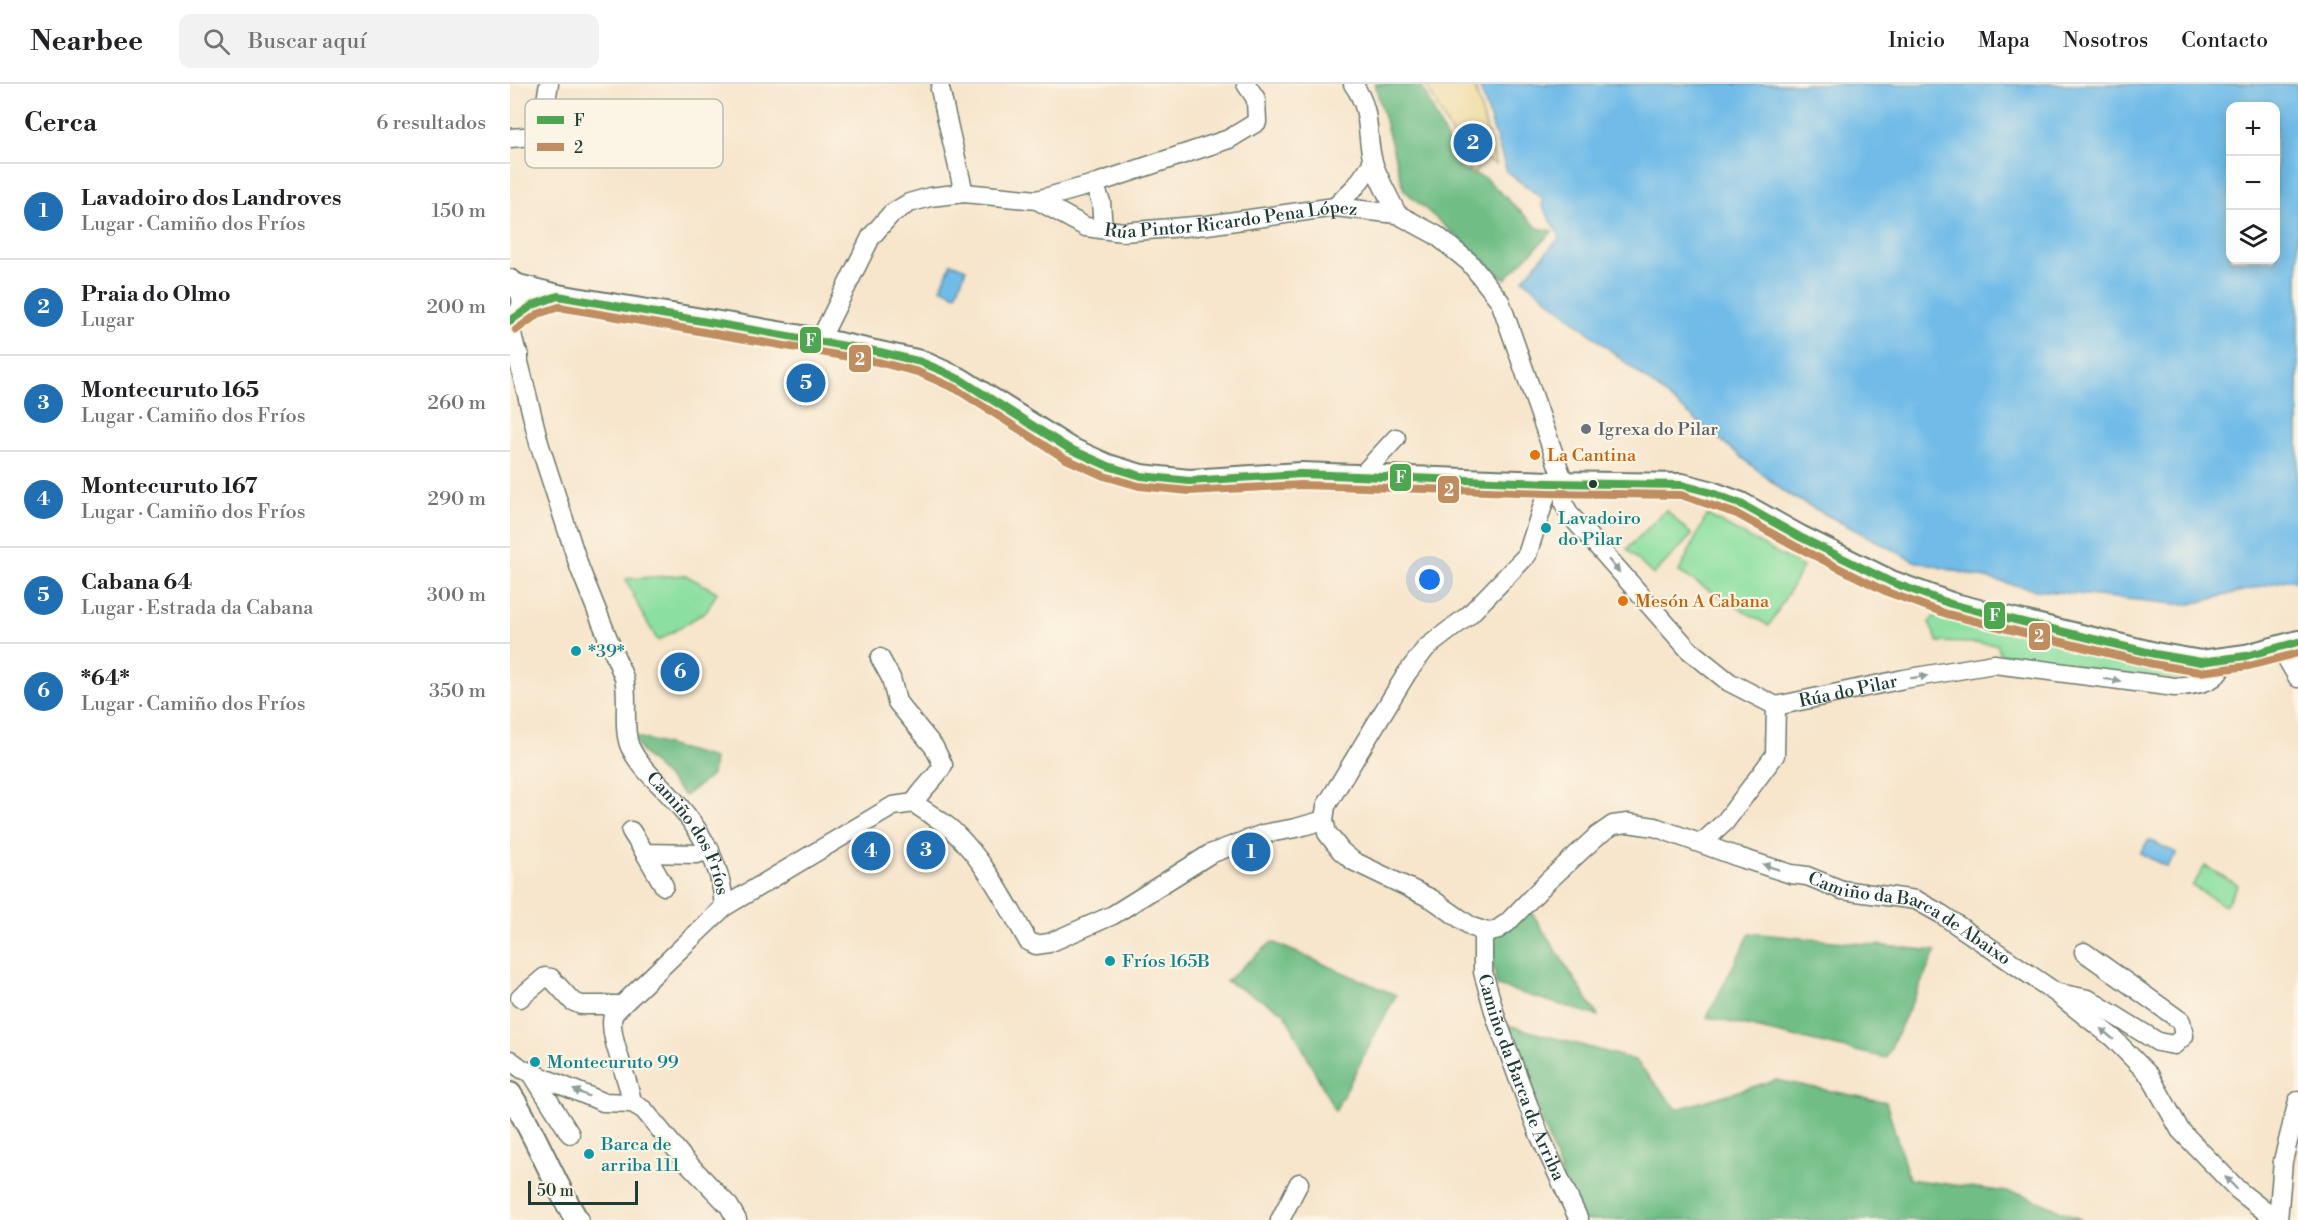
<!DOCTYPE html>
<html lang="es">
<meta charset="utf-8">
<style>
:root{--surface:#fff;--page:#f2f2f2;--text:#202124;--muted:#757577;--line:#e0e0e0;--accent:#1f6fb2}
body{margin:0;font-family:"Libre Bodoni",serif;background:var(--page);color:var(--text)}
.controls{position:absolute;right:18px;top:18px;display:grid;overflow:hidden;border-radius:12px;box-shadow:0 3px 15px #0003}
.controls button{width:54px;height:54px;display:grid;place-items:center;padding:0;border:0;border-bottom:2px solid var(--line);background:var(--surface);color:var(--text);font:30px sans-serif}
.scale{position:absolute;left:18px;bottom:15px;width:110px;box-sizing:border-box;padding-left:6px;border:3px solid #1f3d34;border-top:0;font-size:16px;line-height:21px;white-space:nowrap;color:#1f3d34;-webkit-text-stroke:4px #fcf5e5;paint-order:stroke}
.you{position:absolute;left:920px;top:496px;width:21px;height:21px;margin:-15px;border:4px solid #fff;border-radius:50%;background:#1a73e8;box-shadow:0 0 0 9px #1a73e833}
.badge{display:grid;place-items:center;width:39px;height:39px;border-radius:50%;background:var(--accent);color:#fff;font-size:20px;font-weight:700}
.pin{position:absolute;translate:-50% -50%;border:3px solid #fff;box-shadow:0 2px 6px #0006}
.list{margin:0;padding:0;list-style:none}
h2{display:flex;justify-content:space-between;align-items:center;height:78px;margin:0;padding:0 24px;font-size:26px}
h2 small{font-size:20px;font-weight:400;color:var(--muted)}
.list li{display:grid;grid-template-columns:39px 1fr auto;gap:18px;align-items:center;box-sizing:border-box;height:96px;padding:0 24px;border-top:2px solid var(--line)}
.list b{display:block;font-size:22px;white-space:nowrap}
.list p{margin:0;font-size:20px;white-space:nowrap;color:var(--muted)}
.list em{font-size:20px;font-style:normal;color:var(--muted)}
.icon{flex:none;width:33px;height:33px;fill:none;stroke:currentColor;stroke-width:2;stroke-linecap:round;stroke-linejoin:round}
.map{position:relative;flex:none;width:1788px;height:1136px;overflow:hidden}
header{display:flex;align-items:center;gap:36px;box-sizing:border-box;height:84px;padding:0 30px;background:var(--surface);border-bottom:2px solid var(--line)}
header strong{font-size:28px}
nav{display:flex;gap:33px;margin-inline-start:auto;font-size:21px}
.search{width:420px;height:54px;background:var(--page);display:flex;align-items:center;gap:15px;box-sizing:border-box;padding:0 21px;border-radius:12px;color:var(--muted);font-size:22px}
main{display:flex}
aside{flex:1;background:var(--surface)}
.map>svg:first-child{display:block}
.green{fill:#8bdfa0;stroke:#558e6a;stroke-width:1.5}
.forest{fill:#70be86;stroke:#487e5d;stroke-width:1.5}
.sand{fill:#eeda9e;stroke:#868c69;stroke-width:1.5}
.water{fill:#6fbbe8;stroke:#477c8e;stroke-width:1.5;fill-rule:evenodd}
.lines{fill:none;stroke-linecap:round;stroke-linejoin:round}
.minor-casing{stroke:#6b7869;stroke-width:21}
.major-casing{stroke:#6b7869;stroke-width:26}
.minor{stroke:#fff;stroke-width:18}
.major{stroke:#fff;stroke-width:22}
.bus-1-casing{stroke:#fcf5e5;stroke-width:12}
.bus-2-casing{stroke:#fcf5e5;stroke-width:12}
.bus-1{stroke:#4fa651;stroke-width:8}
.bus-2{stroke:#c08d60;stroke-width:8}
.oneway{fill:#8f9e9a}
.worship-dot{fill:#6b7280;stroke:#fcf5e5;stroke-width:2}
.food-dot{fill:#e8710a;stroke:#fcf5e5;stroke-width:2}
.bus-dot{fill:#1f3d34;stroke:#fcf5e5;stroke-width:2}
.culture-dot{fill:#0f9aa8;stroke:#fcf5e5;stroke-width:2}
.labels{text-anchor:middle;dominant-baseline:central;stroke-width:4.5;stroke-linejoin:round;paint-order:stroke}
.street-label{font-size:18px;fill:#1f3d34;stroke:#fcf5e5}
.worship-label{font-size:18px;fill:#5b616d;stroke:#fcf5e5;text-anchor:start}
.food-label{font-size:18px;fill:#c56008;stroke:#fcf5e5;text-anchor:start}
.culture-label{font-size:18px;fill:#0d838f;stroke:#fcf5e5;text-anchor:start}
.key{fill:#fcf5e5;stroke:#babeb0;stroke-width:1.5}
.key-label{font-size:16px;fill:#1f3d34}
.line-badge{stroke:#fcf5e5;stroke-width:2}
.badge-label{font-size:16px;text-anchor:middle;font-weight:bold;fill:#fff}
</style>
<header>
<strong>Nearbee</strong>
<div class="search"><svg class="icon" aria-label="search" viewBox="0 0 24 24"><circle cx="10" cy="10" r="6"/><path d="M15 15l6 6"/></svg>Buscar aquí</div>
<nav><a>Inicio</a><a>Mapa</a><a>Nosotros</a><a>Contacto</a></nav>
</header>
<main>
<aside>
<h2>Cerca<small>6 resultados</small></h2>
<ul class="list">
<li><span class="badge">1</span><div><b>Lavadoiro dos Landroves</b><p>Lugar · Camiño dos Fríos</p></div><em>150 m</em></li>
<li><span class="badge">2</span><div><b>Praia do Olmo</b><p>Lugar</p></div><em>200 m</em></li>
<li><span class="badge">3</span><div><b>Montecuruto 165</b><p>Lugar · Camiño dos Fríos</p></div><em>260 m</em></li>
<li><span class="badge">4</span><div><b>Montecuruto 167</b><p>Lugar · Camiño dos Fríos</p></div><em>290 m</em></li>
<li><span class="badge">5</span><div><b>Cabana 64</b><p>Lugar · Estrada da Cabana</p></div><em>300 m</em></li>
<li><span class="badge">6</span><div><b>*64*</b><p>Lugar · Camiño dos Fríos</p></div><em>350 m</em></li>
</ul>
</aside>
<div class="map">
<svg width="1788" height="1136" viewBox="0 0 1788 1136">
<rect width="100%" height="100%" fill="#fcf5e5"/>
<filter id="ink" filterUnits="userSpaceOnUse"><feTurbulence type="fractalNoise" baseFrequency=".0167" numOctaves="2"/><feDisplacementMap in="SourceGraphic" scale="12" xChannelSelector="R" yChannelSelector="G"/><feConvolveMatrix kernelMatrix="1 2 1 2 8 2 1 2 1" color-interpolation-filters="sRGB"/></filter>
<filter id="wash" filterUnits="userSpaceOnUse"><feTurbulence type="fractalNoise" baseFrequency=".008" numOctaves="4" result="noise"/><feDisplacementMap in="SourceGraphic" scale="24" xChannelSelector="R" yChannelSelector="G"/><feGaussianBlur stdDeviation="1.35" result="paint"/><feColorMatrix in="noise" values="0 0 0 0 0 0 0 0 0 0 0 0 0 0 0 0 0 1.4 0 .05"/><feComposite in="paint" operator="in"/></filter>
<g filter="url(#wash)">
<rect width="100%" height="100%" fill="#f7e5cc"/>
<g class="green">
<path d="M 1156,426 L 1182,451 L 1143,491 L 1117,465 Z"/>
<path d="M 1197,431 L 1293,483 L 1259,542 L 1169,488 Z"/>
<path d="M 175,491 L 207,508 L 197,527 L 148,557 L 131,528 L 116,495 Z"/>
<path d="M 1431,524 L 1697,587 L 1680,596 L 1616,591 L 1490,570 L 1487,560 L 1428,558 L 1419,539 Z"/>
<path d="M 1695,782 L 1728,801 L 1715,822 L 1682,802 Z"/>
</g>
<g class="forest">
<path d="M 865,0 L 911,0 L 951,86 L 975,94 L 1028,144 L 1043,147 L 995,195 L 894,106 Z"/>
<path d="M 124,652 L 204,674 L 202,691 L 175,712 L 130,666 Z"/>
<path d="M 1020,826 L 1088,932 L 987,902 L 978,856 Z"/>
<path d="M 1240,849 L 1426,867 L 1376,974 L 1197,933 Z"/>
<path d="M 762,858 L 886,911 L 825,1027 L 774,928 L 716,897 Z"/>
<path d="M 997,941 L 1125,976 L 1167,1025 L 1266,996 L 1376,1018 L 1399,1095 L 1512,1110 L 1572,1136 L 1068,1136 Z"/>
</g>
<path class="sand" d="M 916,0 L 964,0 L 986,80 L 977,76 L 962,91 Z"/>
<g class="water">
<path d="M 969,0 L 1788,0 L 1788,497 L 1776,496 L 1677,521 L 1526,506 L 1404,477 L 1277,410 L 1013,195 L 1050,153 L 1032,121 L 1033,115 L 997,88 ZM 1720,22 L 1766,22 L 1766,176 L 1720,176 Z"/>
<path d="M 441,179 L 456,185 L 446,211 L 431,204 Z"/>
<path d="M 1639,756 L 1667,769 L 1657,783 L 1630,769 Z"/>
</g>
</g>
<g filter="url(#ink)">
<g class="lines">
<g class="minor-casing">
<g id="minor">
<path d="M 843,0 C 863,28 855,49 863,78 C 868,95 880,114 887,130"/>
<path d="M 430,5 L 454,109"/>
<path d="M 0,54 C 7,53 17,54 24,50 C 34,44 36,12 39,0"/>
<path d="M 584,100 L 591,118 L 593,145"/>
<path d="M 527,116 L 584,100 L 719,55 L 747,38 L 746,15 L 736,0"/>
<path d="M 825,123 L 847,101 L 863,78"/>
<path id="s1" d="M 0,242 L 29,359 L 70,485 L 114,594 C 119,615 112,644 120,663 C 128,680 142,693 155,706 C 186,739 212,776 214,823 L 383,722 L 404,719 C 416,728 431,736 442,746 C 475,777 496,818 518,857 L 526,861 L 539,859 L 603,831 L 700,770 L 753,750 L 786,744 L 814,736"/>
<path id="s2" d="M 310,256 L 361,153 L 381,130 L 399,119 L 420,113 L 454,109 L 527,116 L 576,143 L 613,148 L 697,141 L 825,123 L 887,130 L 926,151 L 959,178 L 990,217 L 1054,399 L 1054,420 L 1060,431 L 1179,566 L 1219,598 L 1266,622 L 1394,595 L 1484,580 L 1665,603 C 1683,601 1712,599 1712,577"/>
<path d="M 851,392 L 886,354"/>
<path id="s3" d="M 1040,399 L 1017,471 L 959,531 L 916,564 L 897,589 L 816,722 L 814,736 L 817,749 L 831,767 L 843,777 L 922,815 L 962,843 L 977,848 L 985,847 L 997,839 L 1038,797 L 1087,752 L 1103,741 L 1118,739 L 1145,743 L 1228,773 L 1281,790 L 1297,792 L 1332,806 L 1406,816 L 1431,830 L 1545,908 L 1603,954 L 1640,992 L 1670,1046 L 1728,1106 L 1766,1136"/>
<path d="M 1770,563 L 1788,594"/>
<path d="M 370,574 L 381,594 L 387,618 L 424,663 L 433,681 C 425,696 412,704 404,719"/>
<path d="M 121,747 L 135,769 L 187,770 L 200,766"/>
<path d="M 1192,759 L 1215,738 L 1265,671 L 1266,622"/>
<path d="M 135,769 L 154,802"/>
<path id="s4" d="M 973,847 L 973,888 L 986,934 L 1029,1050 L 1069,1136"/>
<path d="M 1548,909 L 1578,915 L 1648,958 L 1664,961 L 1674,952 L 1671,937 L 1574,868"/>
<path d="M 10,914 L 35,893 L 41,894 L 62,917 L 71,921 L 112,921"/>
<path d="M 0,976 L 12,985 L 93,1018 L 122,1019 L 134,1026 L 174,1075 L 219,1122 L 227,1136"/>
<path d="M 22,990 L 60,1050"/>
<path d="M 122,1019 C 120,997 97,951 103,932 C 105,928 109,924 112,921 L 214,823"/>
<path d="M 770,1136 L 789,1099"/>
<path d="M 1768,1136 L 1773,1077 L 1788,1017"/>
</g>
</g>
<g class="major-casing">
<g id="major">
<path d="M 0,197 C 18,207 18,228 0,237"/>
<path d="M 8,202 L 48,212 L 310,256 L 411,278 L 451,296 L 558,364 L 598,382 L 631,392 L 679,397 L 791,390 L 1040,399 L 1172,401 L 1199,408 L 1231,420 L 1290,453 L 1381,498 L 1441,520 L 1480,530 L 1645,570 L 1691,578 L 1736,572 L 1788,558"/>
<path d="M 0,268 L 7,271"/>
<path d="M 0,1010 C 26,1050 42,1096 67,1136"/>
</g>
</g>
<use href="#minor" class="minor"/>
<use href="#major" class="major"/>
<g class="bus-1-casing">
<path id="bus-1" d="M 0,237 L 23,221 L 48,212 L 370,268 L 411,278 L 430,286 L 451,296 L 558,364 L 598,382 L 631,392 L 679,397 L 791,390 L 1040,399 L 1172,401 L 1199,408 L 1231,420 L 1290,453 L 1381,498 L 1441,520 L 1480,530 L 1645,570 L 1691,578 L 1736,572 L 1788,558"/>
</g>
<g class="bus-2-casing">
<path id="bus-2" d="M 6,246 L 28,230 L 49,223 L 368,278 L 408,288 L 426,296 L 446,305 L 554,374 L 594,392 L 629,402 L 679,407 L 791,401 L 1040,409 L 1171,411 L 1227,430 L 1285,462 L 1377,508 L 1437,530 L 1477,540 L 1643,580 L 1690,588 L 1739,582 L 1788,569"/>
</g>
<use href="#bus-1" class="bus-1"/>
<use href="#bus-2" class="bus-2"/>
</g>
<defs><path id="oneway-solid" d="M-6-.8H1V-3.2L6.5 0L1 3.2V.8H-6Z" transform="scale(1.5)"/></defs>
<g class="oneway">
<use href="#oneway-solid" transform="translate(1104 482) rotate(49)"/>
<use href="#oneway-solid" transform="translate(1409 593) rotate(-9)"/>
<use href="#oneway-solid" transform="translate(1602 596) rotate(7)"/>
<use href="#oneway-solid" transform="translate(1261 783) rotate(-162)"/>
<use href="#oneway-solid" transform="translate(1597 950) rotate(-140)"/>
<use href="#oneway-solid" transform="translate(71 1009) rotate(-158)"/>
<use href="#oneway-solid" transform="translate(1721 1099) rotate(-134)"/>
</g>
</g>
<circle class="worship-dot" cx="1076" cy="345" r="6"/>
<g class="food-dot">
<circle cx="1025" cy="371" r="6"/>
<circle cx="1113" cy="517" r="6"/>
</g>
<circle class="bus-dot" cx="1083" cy="400" r="5"/>
<g class="culture-dot">
<circle cx="1036" cy="444" r="6"/>
<circle cx="66" cy="567" r="6"/>
<circle cx="600" cy="877" r="6"/>
<circle cx="25" cy="978" r="6"/>
<circle cx="79" cy="1070" r="6"/>
</g>
<g class="labels">
<g class="street-label">
<text stroke="none"><textPath href="#s2" startOffset="498">Rúa Pintor Ricardo Pena López</textPath></text>
<text stroke="none"><textPath href="#s2" startOffset="1386">Rúa do Pilar</textPath></text>
<text stroke="none"><textPath href="#s1" startOffset="546">Camiño dos Fríos</textPath></text>
<text stroke="none"><textPath href="#s3" startOffset="1101">Camiño da Barca de Abaixo</textPath></text>
<text stroke="none"><textPath href="#s4" startOffset="153">Camiño da Barca de Arriba</textPath></text>
</g>
<g class="worship-label">
<text x="1088" y="345">Igrexa do Pilar</text>
</g>
<g class="food-label">
<text x="1037" y="371">La Cantina</text>
<text x="1125" y="517">Mesón A Cabana</text>
</g>
<g class="culture-label">
<text x="1048" y="434">Lavadoiro<tspan x="1048" dy="21">do Pilar</tspan></text>
<text x="78" y="567">*39*</text>
<text x="612" y="877">Fríos 165B</text>
<text x="37" y="978">Montecuruto 99</text>
<text x="91" y="1060">Barca de<tspan x="91" dy="21">arriba 111</tspan></text>
</g>
</g>
<rect x="15" y="15" width="198" height="69" rx="9" class="key"/>
<rect x="27" y="32" width="27" height="8" fill="#4fa651"/>
<rect x="27" y="59" width="27" height="8" fill="#c08d60"/>
<g class="key-label">
<text x="64" y="42">F</text>
<text x="64" y="69">2</text>
</g>
<g class="line-badge">
<rect x="289" y="242" width="23" height="28" rx="6" fill="#4fa651"/>
<rect x="338" y="260" width="24" height="29" rx="6" fill="#c08d60"/>
<rect x="879" y="379" width="23" height="29" rx="6" fill="#4fa651"/>
<rect x="927" y="391" width="23" height="29" rx="6" fill="#c08d60"/>
<rect x="1473" y="517" width="23" height="29" rx="6" fill="#4fa651"/>
<rect x="1518" y="538" width="23" height="29" rx="6" fill="#c08d60"/>
</g>
<g class="badge-label">
<text x="301" y="262">F</text>
<text x="350" y="281">2</text>
<text x="891" y="399">F</text>
<text x="939" y="412">2</text>
<text x="1485" y="537">F</text>
<text x="1529" y="558">2</text>
</g>
</svg>
<div class="controls">
<button>+</button>
<button>−</button>
<button><svg class="icon" aria-label="layers" viewBox="0 0 24 24"><path d="M12 4l9 5-9 5-9-5zM3 14l9 5 9-5"/></svg></button>
</div>
<div class="scale">50 m</div>
<div class="you"></div>
<div class="pin badge" style="left:741px;top:768px">1</div>
<div class="pin badge" style="left:963px;top:59px">2</div>
<div class="pin badge" style="left:416px;top:766px">3</div>
<div class="pin badge" style="left:361px;top:767px">4</div>
<div class="pin badge" style="left:296px;top:299px">5</div>
<div class="pin badge" style="left:170px;top:588px">6</div>
</div>
</main>
